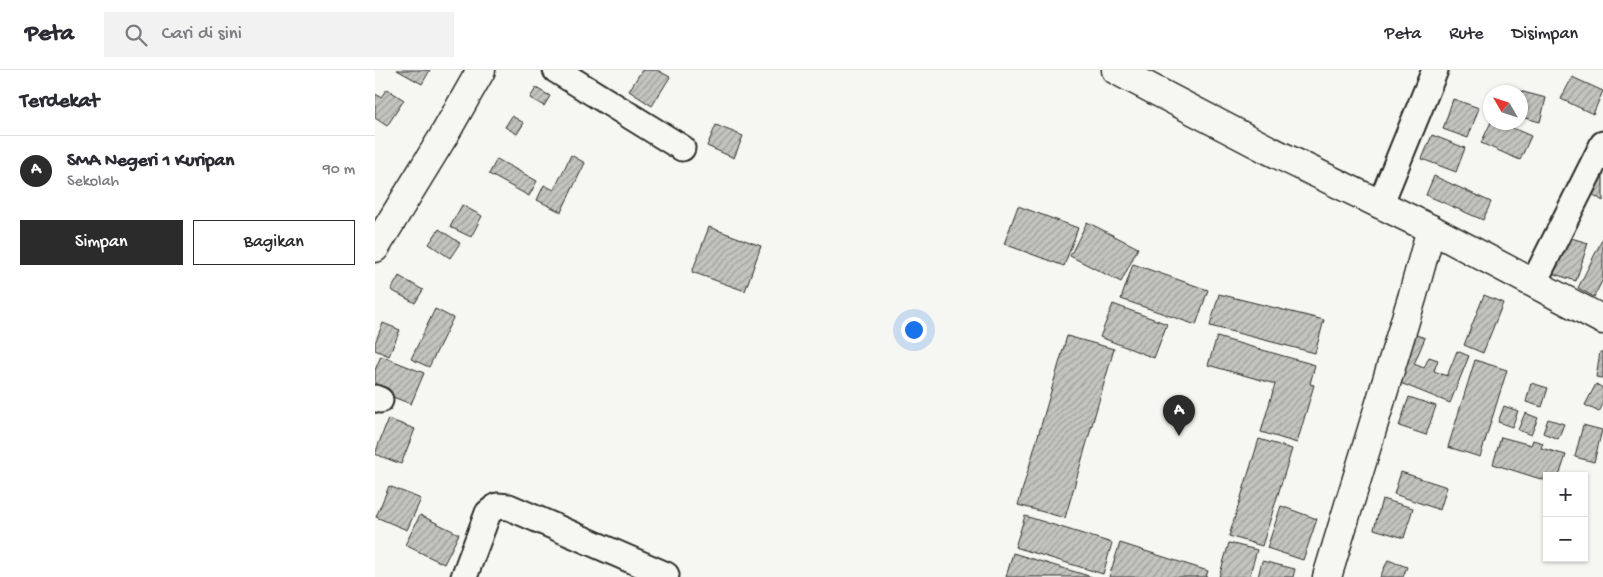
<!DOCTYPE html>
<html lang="id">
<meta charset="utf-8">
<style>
:root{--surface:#fff;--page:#f2f2f3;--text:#2b2b33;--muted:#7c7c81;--line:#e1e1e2;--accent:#2b2b2b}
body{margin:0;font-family:"Gochi Hand",sans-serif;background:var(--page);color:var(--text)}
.controls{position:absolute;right:15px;bottom:15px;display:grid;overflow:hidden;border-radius:0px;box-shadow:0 1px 4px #0004}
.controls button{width:45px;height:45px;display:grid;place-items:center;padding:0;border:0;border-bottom:1px solid var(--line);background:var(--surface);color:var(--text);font:25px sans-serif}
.compass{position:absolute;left:1108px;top:15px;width:45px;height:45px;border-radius:50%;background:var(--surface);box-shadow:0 1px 4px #0004;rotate:309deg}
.you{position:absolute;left:538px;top:259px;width:18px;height:18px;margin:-12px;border:4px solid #fff;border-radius:50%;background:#1a73e8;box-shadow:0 0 0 8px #1a73e833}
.badge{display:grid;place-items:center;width:32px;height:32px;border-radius:50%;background:var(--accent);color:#fff;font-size:16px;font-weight:700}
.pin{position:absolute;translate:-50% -41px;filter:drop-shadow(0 1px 2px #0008)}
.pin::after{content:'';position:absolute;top:26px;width:18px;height:15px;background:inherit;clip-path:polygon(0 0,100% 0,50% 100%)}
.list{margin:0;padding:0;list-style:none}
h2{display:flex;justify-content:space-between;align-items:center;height:65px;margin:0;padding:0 20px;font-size:21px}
h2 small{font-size:16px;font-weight:400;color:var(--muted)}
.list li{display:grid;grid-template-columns:32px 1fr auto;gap:15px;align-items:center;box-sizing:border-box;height:70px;padding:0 20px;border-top:1px solid var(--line)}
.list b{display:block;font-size:19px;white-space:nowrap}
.list p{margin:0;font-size:16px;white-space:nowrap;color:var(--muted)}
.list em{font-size:16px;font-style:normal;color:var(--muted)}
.actions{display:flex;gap:10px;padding:15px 20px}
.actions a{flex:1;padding:11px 0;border:1px solid var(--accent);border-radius:0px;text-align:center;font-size:18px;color:var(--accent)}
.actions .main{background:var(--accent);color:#fff}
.icon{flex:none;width:28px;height:28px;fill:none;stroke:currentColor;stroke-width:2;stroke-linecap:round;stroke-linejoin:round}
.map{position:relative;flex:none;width:1228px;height:507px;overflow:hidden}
header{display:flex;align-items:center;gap:30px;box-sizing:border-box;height:70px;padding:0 25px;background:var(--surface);border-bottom:1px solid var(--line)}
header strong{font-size:24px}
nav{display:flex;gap:28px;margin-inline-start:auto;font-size:18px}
.search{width:350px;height:45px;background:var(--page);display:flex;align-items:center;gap:12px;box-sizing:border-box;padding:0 18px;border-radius:0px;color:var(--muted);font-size:19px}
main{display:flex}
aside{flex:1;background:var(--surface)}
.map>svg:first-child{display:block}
.building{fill:url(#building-hatch);stroke:#2b2b2b}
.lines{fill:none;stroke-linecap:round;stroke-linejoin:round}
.minor-casing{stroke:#2b2b2b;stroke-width:29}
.tertiary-casing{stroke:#2b2b2b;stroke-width:31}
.secondary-casing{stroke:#2b2b2b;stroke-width:31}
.minor{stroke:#f6f6f2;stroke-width:25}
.tertiary{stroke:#f6f6f2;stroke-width:28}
.secondary{stroke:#f6f6f2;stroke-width:28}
</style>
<header>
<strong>Peta</strong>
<div class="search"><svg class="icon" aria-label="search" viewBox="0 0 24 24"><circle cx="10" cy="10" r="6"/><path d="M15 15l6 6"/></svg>Cari di sini</div>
<nav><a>Peta</a><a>Rute</a><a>Disimpan</a></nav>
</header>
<main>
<aside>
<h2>Terdekat<small></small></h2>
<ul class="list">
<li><span class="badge">A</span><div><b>SMA Negeri 1 Kuripan</b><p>Sekolah</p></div><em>90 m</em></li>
</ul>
<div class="actions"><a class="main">Simpan</a><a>Bagikan</a></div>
</aside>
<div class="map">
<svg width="1228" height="507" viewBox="0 0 1228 507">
<defs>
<pattern id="building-hatch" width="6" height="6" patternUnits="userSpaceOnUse" patternTransform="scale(1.25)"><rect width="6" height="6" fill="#c3c3c0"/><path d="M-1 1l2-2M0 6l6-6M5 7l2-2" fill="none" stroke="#9f9f9c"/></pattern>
</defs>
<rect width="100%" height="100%" fill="#f6f6f2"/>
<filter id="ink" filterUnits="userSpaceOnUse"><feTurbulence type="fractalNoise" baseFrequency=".02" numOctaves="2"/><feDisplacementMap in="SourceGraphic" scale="10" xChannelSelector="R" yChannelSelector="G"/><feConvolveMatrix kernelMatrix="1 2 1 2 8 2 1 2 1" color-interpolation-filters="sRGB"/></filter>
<g filter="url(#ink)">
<g class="building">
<path d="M 22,0 L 55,0 L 47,14 Z"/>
<path d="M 267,0 L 282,0 L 295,7 L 277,36 L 254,21 Z"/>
<path d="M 1197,7 L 1228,21 L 1218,44 L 1186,29 Z"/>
<path d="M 161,18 L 175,26 L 169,36 L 155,28 Z"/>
<path d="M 1133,18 L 1171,28 L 1165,52 L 1146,47 L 1146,22 L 1132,22 Z"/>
<path d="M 12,19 L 29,30 L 12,56 L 0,48 L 0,24 L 6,27 Z"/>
<path d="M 1078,29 L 1104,38 L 1093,68 L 1068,59 Z"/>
<path d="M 137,46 L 149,53 L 142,64 L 130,57 Z"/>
<path d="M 1116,52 L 1124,52 L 1156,66 L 1145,90 L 1106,73 Z"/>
<path d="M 341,55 L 368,66 L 359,88 L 332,76 Z"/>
<path d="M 1057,65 L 1090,78 L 1081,102 L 1047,89 Z"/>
<path d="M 196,85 L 210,93 L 186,142 L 162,130 L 169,115 L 179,120 Z"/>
<path d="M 122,89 L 162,111 L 154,126 L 114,104 Z"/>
<path d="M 1221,100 L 1228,104 L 1228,131 L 1209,119 Z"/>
<path d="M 1059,106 L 1116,132 L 1108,150 L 1051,125 Z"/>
<path d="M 87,135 L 107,146 L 96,167 L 75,157 Z"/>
<path d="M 643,136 L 703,158 L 689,196 L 629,174 Z"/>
<path d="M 712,152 L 763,178 L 746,212 L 695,186 Z"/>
<path d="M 334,157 L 386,176 L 370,221 L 317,202 Z"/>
<path d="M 64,159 L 85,173 L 75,188 L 54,174 Z"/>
<path d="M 1186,165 L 1213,173 L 1201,211 L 1173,202 Z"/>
<path d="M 1228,168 L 1228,209 L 1219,227 L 1203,218 Z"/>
<path d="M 758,194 L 833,220 L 821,255 L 746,229 Z"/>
<path d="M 24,206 L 48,220 L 40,233 L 16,220 Z"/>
<path d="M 844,224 L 949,250 L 940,283 L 835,256 Z"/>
<path d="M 1109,225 L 1128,233 L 1108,283 L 1089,275 Z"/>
<path d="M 738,234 L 792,254 L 779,288 L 725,267 Z"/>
<path d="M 60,239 L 78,248 L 54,297 L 36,289 Z"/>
<path d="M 8,253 L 25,260 L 14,286 L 0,280 L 0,273 Z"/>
<path d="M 1036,263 L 1050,268 L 1039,294 L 1049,298 L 1054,287 L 1063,290 L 1059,301 L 1072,306 L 1082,281 L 1094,286 L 1075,333 L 1018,310 Z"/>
<path d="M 692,266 L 739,279 L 690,448 L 643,435 Z"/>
<path d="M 842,267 L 940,295 L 935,314 L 939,315 L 922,373 L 886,362 L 900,314 L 833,295 Z"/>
<path d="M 1225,282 L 1228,282 L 1228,308 L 1221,307 Z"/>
<path d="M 6,286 L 49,303 L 36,334 L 0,320 L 0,300 Z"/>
<path d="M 1100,290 L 1132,300 L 1105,387 L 1073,377 Z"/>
<path d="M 1156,313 L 1173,318 L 1167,337 L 1151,332 Z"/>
<path d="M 1221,314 L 1228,318 L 1228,334 L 1224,342 L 1210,335 Z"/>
<path d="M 1034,327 L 1061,336 L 1051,365 L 1024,356 Z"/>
<path d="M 1129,336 L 1143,341 L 1137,357 L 1123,352 Z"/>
<path d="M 1150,343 L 1163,348 L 1156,365 L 1143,360 Z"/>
<path d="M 13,349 L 40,359 L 26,394 L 0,384 Z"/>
<path d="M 1173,349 L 1189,354 L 1183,369 L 1168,363 Z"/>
<path d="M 1208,355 L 1227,360 L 1219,392 L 1200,387 Z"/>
<path d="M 1126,367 L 1156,375 L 1158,370 L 1168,373 L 1166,378 L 1191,385 L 1184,406 L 1172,406 L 1172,411 L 1118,394 Z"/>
<path d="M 884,369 L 917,379 L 887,476 L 854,466 Z"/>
<path d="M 1026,402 L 1072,417 L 1065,440 L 1019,424 Z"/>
<path d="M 14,416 L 46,429 L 32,460 L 1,447 Z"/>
<path d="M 1007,429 L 1038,438 L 1029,468 L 999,459 Z"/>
<path d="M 906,436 L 942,449 L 928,490 L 892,478 Z"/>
<path d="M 45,445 L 84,464 L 69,494 L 30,475 Z"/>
<path d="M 650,446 L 737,473 L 728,504 L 640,477 Z"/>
<path d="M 745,473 L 833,501 L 831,507 L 734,507 Z"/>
<path d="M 854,473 L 882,480 L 874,507 L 844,507 Z"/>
<path d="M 638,483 L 717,507 L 631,507 Z"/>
<path d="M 1013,490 L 1032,497 L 1028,507 L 1005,507 Z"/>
<path d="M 887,491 L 920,499 L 918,507 L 883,507 Z"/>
</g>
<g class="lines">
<g class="minor-casing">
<g id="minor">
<path d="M 181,0 L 307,78"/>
<path d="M 1005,135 L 1060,0"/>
<path d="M 1159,212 L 1228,74"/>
<path d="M 0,328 L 5,330"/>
<path d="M 89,507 L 113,443 L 122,436 L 134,437 L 291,505"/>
</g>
</g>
<g class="tertiary-casing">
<g id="tertiary">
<path d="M 0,178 L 68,67 L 106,0"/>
<path d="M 952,507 L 1037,228 L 1056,159"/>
</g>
</g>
<g class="secondary-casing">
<path id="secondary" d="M 741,0 L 894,80 L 1056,159 L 1228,250"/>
</g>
<use href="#minor" class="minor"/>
<use href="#tertiary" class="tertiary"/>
<use href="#secondary" class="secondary"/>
</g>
</g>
</svg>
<div class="controls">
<button>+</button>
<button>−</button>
</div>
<svg class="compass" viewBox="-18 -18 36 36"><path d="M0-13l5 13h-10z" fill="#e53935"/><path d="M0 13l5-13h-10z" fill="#7c7c81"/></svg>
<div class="you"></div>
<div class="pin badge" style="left:804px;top:366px">A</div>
</div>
</main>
